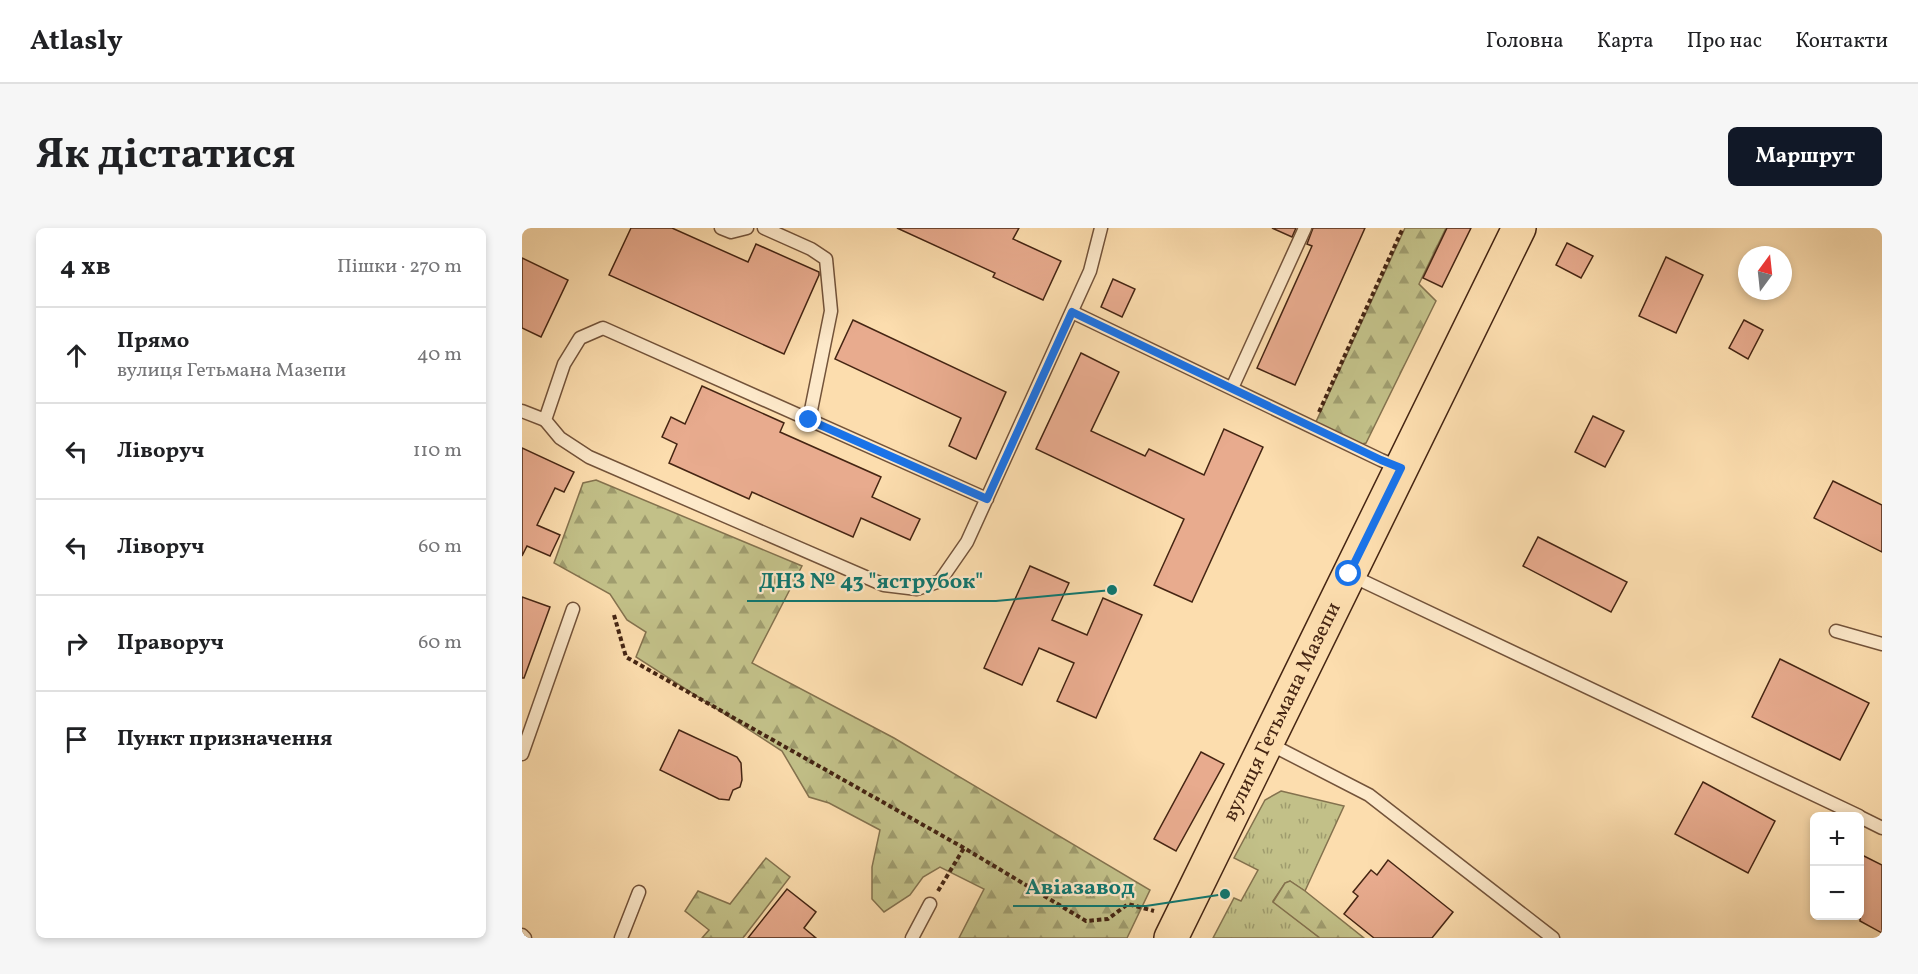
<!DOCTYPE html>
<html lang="uk">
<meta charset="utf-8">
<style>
:root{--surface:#fff;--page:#f6f6f6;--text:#202124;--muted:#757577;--line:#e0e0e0;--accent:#111827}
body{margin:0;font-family:Vollkorn,serif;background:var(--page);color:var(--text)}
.controls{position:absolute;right:18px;bottom:18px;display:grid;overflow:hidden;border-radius:9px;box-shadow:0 3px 9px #0003}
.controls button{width:54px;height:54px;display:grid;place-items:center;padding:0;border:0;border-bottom:2px solid var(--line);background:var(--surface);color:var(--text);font:30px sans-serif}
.compass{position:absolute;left:1216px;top:18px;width:54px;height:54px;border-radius:50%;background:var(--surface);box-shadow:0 3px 9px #0003;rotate:15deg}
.stop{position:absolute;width:18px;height:18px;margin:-14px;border:4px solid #1a73e8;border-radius:50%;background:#fff}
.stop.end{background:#1a73e8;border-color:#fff;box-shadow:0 2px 6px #0008}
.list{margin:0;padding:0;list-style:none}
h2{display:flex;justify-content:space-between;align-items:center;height:78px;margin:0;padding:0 24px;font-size:26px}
h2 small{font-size:20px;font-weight:400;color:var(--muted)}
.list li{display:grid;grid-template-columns:39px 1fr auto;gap:18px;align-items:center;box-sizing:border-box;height:96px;padding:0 24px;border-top:2px solid var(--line)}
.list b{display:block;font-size:22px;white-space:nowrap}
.list p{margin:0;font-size:20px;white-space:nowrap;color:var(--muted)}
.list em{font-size:20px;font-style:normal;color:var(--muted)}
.icon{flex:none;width:33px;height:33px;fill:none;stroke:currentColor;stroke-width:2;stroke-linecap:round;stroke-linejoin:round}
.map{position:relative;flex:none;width:1360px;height:710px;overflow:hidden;border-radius:9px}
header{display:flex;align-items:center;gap:36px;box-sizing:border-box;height:84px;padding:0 30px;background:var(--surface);border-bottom:2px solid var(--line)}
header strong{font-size:28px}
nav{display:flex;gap:33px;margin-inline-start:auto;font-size:21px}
.intro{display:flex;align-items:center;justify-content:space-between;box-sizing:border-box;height:144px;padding:0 36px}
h1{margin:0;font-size:42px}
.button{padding:15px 27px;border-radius:9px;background:var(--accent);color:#fff;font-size:21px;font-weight:700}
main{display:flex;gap:36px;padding:0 36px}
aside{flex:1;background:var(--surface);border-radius:9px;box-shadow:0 3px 9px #0003}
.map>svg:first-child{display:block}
.grass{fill:url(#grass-tufts);stroke:#84724e;stroke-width:1.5}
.forest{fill:url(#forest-firs);stroke:#84724e;stroke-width:1.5}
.building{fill:#e8ab8e;stroke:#452513;stroke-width:1.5}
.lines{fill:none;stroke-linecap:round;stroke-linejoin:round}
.service-casing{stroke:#73533a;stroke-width:15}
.primary-casing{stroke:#452513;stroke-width:36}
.path{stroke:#452513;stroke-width:4;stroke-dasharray:4.5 3;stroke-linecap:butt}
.service{stroke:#fde9ca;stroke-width:12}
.primary{stroke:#fcddae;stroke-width:33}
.route{stroke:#1a73e8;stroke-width:8}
.labels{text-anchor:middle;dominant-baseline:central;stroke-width:4.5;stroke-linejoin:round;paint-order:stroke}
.street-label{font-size:21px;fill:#452513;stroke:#fde9ca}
.leader{fill:none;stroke:#0f766e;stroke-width:2}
.callout-dot{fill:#0f766e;stroke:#fde9ca;stroke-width:2}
.callout-label{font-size:22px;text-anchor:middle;font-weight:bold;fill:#0f766e;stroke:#fde9ca;stroke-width:4.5;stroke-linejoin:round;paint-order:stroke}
</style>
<header>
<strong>Atlasly</strong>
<nav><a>Головна</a><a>Карта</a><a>Про нас</a><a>Контакти</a></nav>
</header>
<div class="intro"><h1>Як дістатися</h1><a class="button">Маршрут</a></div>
<main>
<aside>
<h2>4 хв<small>Пішки · 270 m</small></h2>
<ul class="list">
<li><svg class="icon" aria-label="ahead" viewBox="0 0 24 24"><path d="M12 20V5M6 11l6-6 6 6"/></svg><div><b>Прямо</b><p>вулиця Гетьмана Мазепи</p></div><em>40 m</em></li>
<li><svg class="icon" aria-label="left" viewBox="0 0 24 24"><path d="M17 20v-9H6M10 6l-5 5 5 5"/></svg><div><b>Ліворуч</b></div><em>110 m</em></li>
<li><svg class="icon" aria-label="left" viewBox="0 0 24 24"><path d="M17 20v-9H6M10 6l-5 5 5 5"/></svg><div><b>Ліворуч</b></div><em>60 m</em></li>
<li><svg class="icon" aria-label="right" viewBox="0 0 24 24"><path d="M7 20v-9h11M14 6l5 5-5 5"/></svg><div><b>Праворуч</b></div><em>60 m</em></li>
<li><svg class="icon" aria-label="arrive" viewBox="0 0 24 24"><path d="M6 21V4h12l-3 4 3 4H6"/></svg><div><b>Пункт призначення</b></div></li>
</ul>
</aside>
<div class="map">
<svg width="1360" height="710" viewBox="0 0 1360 710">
<defs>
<pattern id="grass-tufts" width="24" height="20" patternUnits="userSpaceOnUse" patternTransform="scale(1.5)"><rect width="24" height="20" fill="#c2c088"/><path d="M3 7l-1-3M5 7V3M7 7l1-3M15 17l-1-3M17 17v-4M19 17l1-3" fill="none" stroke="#9f9c6e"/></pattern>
<pattern id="forest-firs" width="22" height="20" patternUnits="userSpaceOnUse" patternTransform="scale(1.5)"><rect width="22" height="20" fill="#c2c088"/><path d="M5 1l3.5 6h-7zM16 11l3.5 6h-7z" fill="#9f9c6e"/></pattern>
</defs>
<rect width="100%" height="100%" fill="#fcddae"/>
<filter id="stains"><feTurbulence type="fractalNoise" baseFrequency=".00333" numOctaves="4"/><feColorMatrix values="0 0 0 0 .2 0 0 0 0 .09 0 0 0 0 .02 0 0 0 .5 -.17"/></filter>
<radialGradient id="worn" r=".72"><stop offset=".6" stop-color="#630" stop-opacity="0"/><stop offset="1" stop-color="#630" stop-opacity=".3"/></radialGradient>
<path class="grass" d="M 759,563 L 822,578 L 783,663 L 768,653 L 763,655 L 751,673 L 798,710 L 691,710 L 712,670 L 719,673 L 736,642 L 712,630 L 743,572 Z"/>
<g class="forest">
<path d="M 883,0 L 924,0 L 897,56 L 914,73 L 844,215 L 836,217 L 793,196 Z"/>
<path d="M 74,252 L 280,338 L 230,435 L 372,510 L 628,662 L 605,710 L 437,710 L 462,661 L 418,639 L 401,649 L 388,667 L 362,684 L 350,671 L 350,639 L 358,602 L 307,575 L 287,569 L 260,523 L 114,429 L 124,404 L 105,392 L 88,366 L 32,335 L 61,255 Z"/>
<path d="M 244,630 L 268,649 L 221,710 L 180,710 L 187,702 L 163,683 L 176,663 L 208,676 Z"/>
<path d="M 768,653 L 783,663 L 842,710 L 798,710 L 751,674 L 763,655 Z"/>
</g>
<g class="building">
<path d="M 109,0 L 150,0 L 226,34 L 234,16 L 297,44 L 297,47 L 262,126 L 87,47 Z"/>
<path d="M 375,0 L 497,0 L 491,11 L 539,33 L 521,72 L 471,49 L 473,45 Z"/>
<path d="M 750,0 L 774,0 L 770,9 Z"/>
<path d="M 791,0 L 843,0 L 773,157 L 735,140 L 790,18 L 785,16 Z"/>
<path d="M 925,0 L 949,0 L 920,59 L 901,50 Z"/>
<path d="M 1045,15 L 1071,28 L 1059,50 L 1034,37 Z"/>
<path d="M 1144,29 L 1181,47 L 1154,105 L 1117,88 Z"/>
<path d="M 0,30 L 46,52 L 19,109 L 0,100 Z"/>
<path d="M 591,51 L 613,61 L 600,89 L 579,79 Z"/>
<path d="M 331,92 L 484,164 L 454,231 L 427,218 L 439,190 L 313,131 Z"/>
<path d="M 1222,92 L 1241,102 L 1226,131 L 1207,120 Z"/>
<path d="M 559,125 L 597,144 L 569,203 L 623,228 L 627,221 L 682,247 L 702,201 L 741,219 L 670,374 L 632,357 L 662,291 L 514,221 Z"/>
<path d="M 180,158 L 262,195 L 258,204 L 359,249 L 350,269 L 398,291 L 388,312 L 339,290 L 331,309 L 230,264 L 227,271 L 147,235 L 155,216 L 140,209 L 149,189 L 163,196 Z"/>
<path d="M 1071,188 L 1102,203 L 1083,239 L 1053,224 Z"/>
<path d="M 0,220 L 52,244 L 42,264 L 33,260 L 15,297 L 38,307 L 28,328 L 5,318 L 0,328 Z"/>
<path d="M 1311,253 L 1360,277 L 1360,324 L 1292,290 Z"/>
<path d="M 1016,309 L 1105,354 L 1089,384 L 1001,338 Z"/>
<path d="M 508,338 L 547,355 L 530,392 L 565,407 L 581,370 L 620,387 L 574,490 L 535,473 L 552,435 L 517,420 L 500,457 L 462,440 Z"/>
<path d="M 0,369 L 28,379 L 2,450 L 0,450 Z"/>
<path d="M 1258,431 L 1347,475 L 1318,532 L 1230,489 Z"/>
<path d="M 157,502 L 215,529 L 219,535 L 220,552 L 218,559 L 211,562 L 207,572 L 197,571 L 138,542 Z"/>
<path d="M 679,524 L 702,536 L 654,623 L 632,611 Z"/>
<path d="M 1181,554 L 1253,593 L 1226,645 L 1153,606 Z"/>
<path d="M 1338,626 L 1360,637 L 1360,705 L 1338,693 Z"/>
<path d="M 866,632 L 931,684 L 910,710 L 852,710 L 822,686 L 836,668 L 831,664 L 849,642 L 855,647 Z"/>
<path d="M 265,661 L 294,684 L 282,700 L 294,710 L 226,710 Z"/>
</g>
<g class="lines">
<g class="service-casing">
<g id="service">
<path d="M 199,0 L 209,4 L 225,0"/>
<path d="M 242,0 L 289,21 L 304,31 L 309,83 L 287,192"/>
<path d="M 550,84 L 859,232 L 878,240"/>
<path d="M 710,160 L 783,0"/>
<path d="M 0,183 L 23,192"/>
<path d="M 465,271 L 81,100 L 58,110 L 42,136 L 23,192 L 38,210 L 67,229 L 362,357 L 395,361 L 418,353 L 445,314 L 568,43 L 579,0"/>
<path d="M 828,347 L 1337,588"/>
<path d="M 1314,403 L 1360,416"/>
<path d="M 746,515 L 847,567 L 1031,710"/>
<path d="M 0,526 L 51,381"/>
<path d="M 1338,589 L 1360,600"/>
<path d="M 0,707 L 3,710"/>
<path d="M 99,710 L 117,664"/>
<path d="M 390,710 L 408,676"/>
</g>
</g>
<g class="primary-casing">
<g id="primary">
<path id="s1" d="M 649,710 L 997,0"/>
</g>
</g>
<g class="path">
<path d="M 797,184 L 881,0"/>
<path d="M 92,387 L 104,429 L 442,620 L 564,693 L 586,691 L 606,676 L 632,683"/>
<path d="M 416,663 L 442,620"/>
</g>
<use href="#service" class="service"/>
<use href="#primary" class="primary"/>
</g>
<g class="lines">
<path class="route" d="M 287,192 L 465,271 L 550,84 L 859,232 L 879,240 L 827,346"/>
</g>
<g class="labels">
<g class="street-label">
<text stroke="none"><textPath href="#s1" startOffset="252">вулиця Гетьмана Мазепи</textPath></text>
</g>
</g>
<path class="leader" d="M590 362L474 373H225M703 666L624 678H491"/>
<g class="callout-dot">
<circle cx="590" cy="362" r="6"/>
<circle cx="703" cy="666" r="6"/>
</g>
<g class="callout-label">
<text x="349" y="360">ДНЗ № 43 "яструбок"</text>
<text x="558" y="666">Авіазавод</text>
</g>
<rect width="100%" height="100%" filter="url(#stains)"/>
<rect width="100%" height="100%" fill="url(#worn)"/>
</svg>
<div class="controls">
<button>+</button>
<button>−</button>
</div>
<svg class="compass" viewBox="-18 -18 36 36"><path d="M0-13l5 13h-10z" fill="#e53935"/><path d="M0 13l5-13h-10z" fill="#757577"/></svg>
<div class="stop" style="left:827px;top:346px"></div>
<div class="stop end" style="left:287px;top:192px"></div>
</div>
</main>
